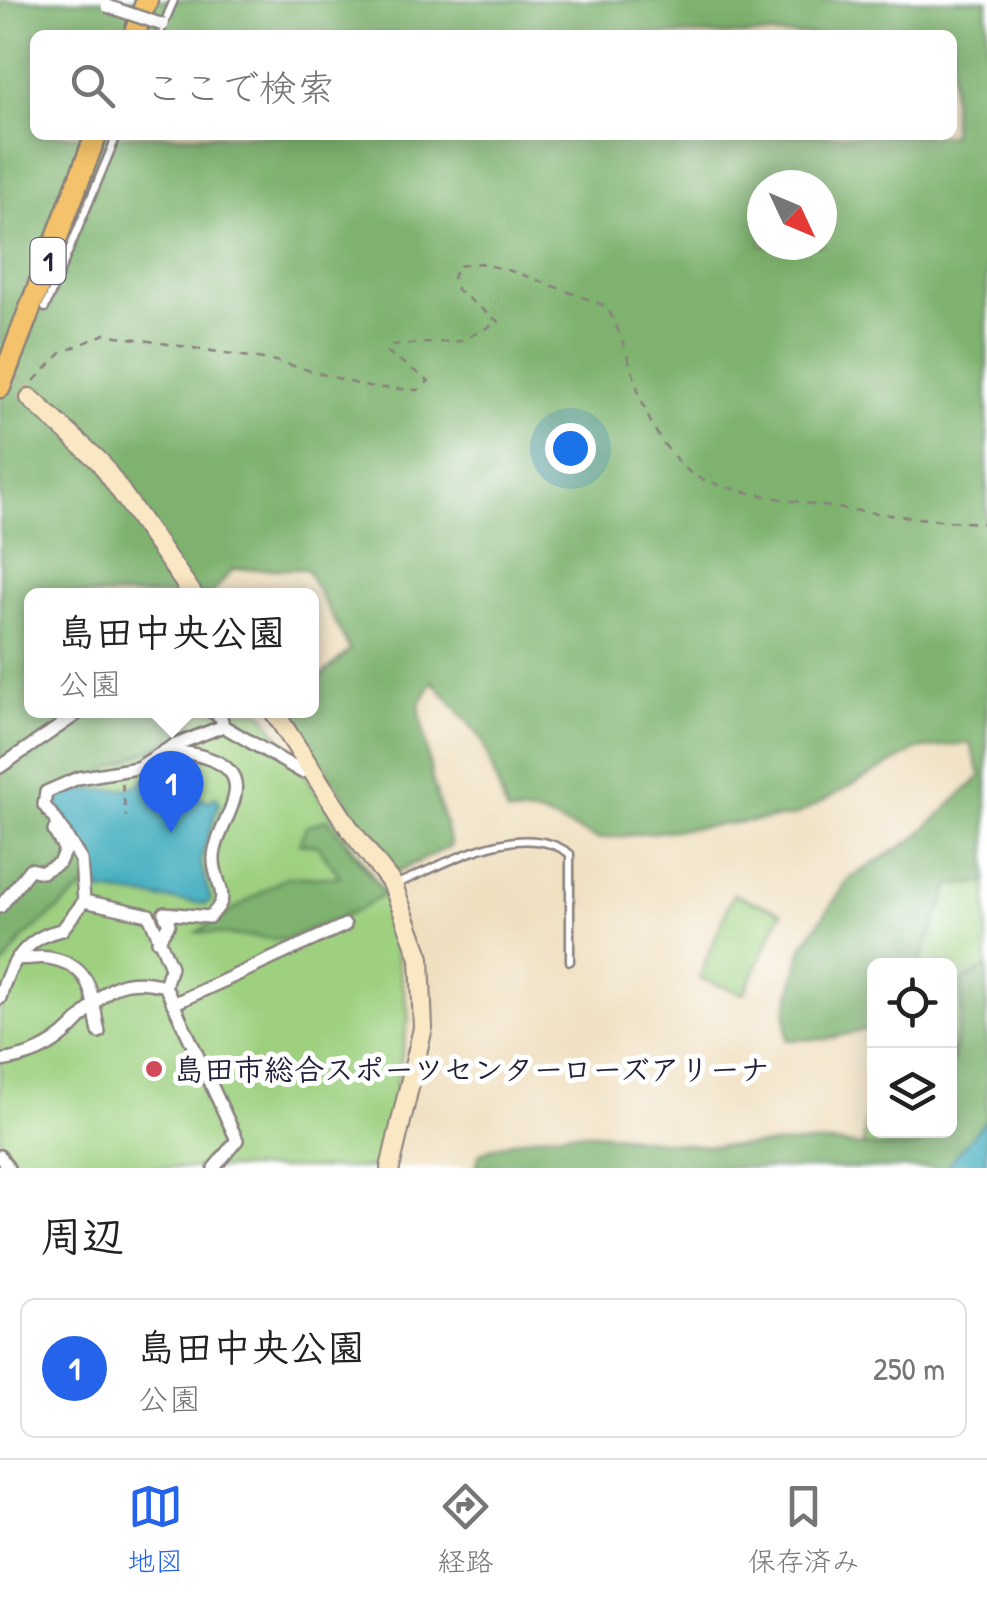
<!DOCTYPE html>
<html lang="ja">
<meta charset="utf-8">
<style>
:root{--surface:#fff;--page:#f6f6f6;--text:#222;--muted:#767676;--line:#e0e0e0;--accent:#2563eb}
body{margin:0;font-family:"Patrick Hand","Klee One",sans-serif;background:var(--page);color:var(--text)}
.controls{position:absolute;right:30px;bottom:30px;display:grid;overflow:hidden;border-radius:15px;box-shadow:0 5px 25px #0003}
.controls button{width:90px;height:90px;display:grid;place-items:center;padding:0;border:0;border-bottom:2px solid var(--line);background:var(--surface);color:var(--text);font:50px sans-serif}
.compass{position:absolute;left:747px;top:170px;width:90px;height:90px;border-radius:50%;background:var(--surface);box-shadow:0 5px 25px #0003;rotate:134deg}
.you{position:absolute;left:570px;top:448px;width:35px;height:35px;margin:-25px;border:8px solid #fff;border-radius:50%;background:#1a73e8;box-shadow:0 0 0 15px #1a73e833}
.badge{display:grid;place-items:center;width:65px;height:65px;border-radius:50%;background:var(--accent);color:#fff;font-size:32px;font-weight:700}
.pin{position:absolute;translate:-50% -82px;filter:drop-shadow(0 2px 5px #0008)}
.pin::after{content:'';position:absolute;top:52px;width:35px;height:30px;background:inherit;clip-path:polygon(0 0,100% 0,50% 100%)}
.popup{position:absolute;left:24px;top:588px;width:295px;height:130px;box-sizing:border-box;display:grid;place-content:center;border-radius:15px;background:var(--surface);filter:drop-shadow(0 2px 8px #0005);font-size:32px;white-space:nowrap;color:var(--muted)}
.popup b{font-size:38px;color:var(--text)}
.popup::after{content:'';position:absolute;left:50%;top:100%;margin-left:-20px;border:20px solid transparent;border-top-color:var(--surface)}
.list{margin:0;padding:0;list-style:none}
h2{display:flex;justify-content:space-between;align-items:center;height:130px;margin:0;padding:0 40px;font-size:42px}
h2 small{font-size:32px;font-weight:400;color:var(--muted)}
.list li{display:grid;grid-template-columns:65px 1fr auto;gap:30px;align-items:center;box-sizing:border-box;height:140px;margin:0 20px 20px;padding:0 20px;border:2px solid var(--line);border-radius:15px}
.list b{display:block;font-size:38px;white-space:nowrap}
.list p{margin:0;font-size:32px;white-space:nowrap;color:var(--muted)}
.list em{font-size:32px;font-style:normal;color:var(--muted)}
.icon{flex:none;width:55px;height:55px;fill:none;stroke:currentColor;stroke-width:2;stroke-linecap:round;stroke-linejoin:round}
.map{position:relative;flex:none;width:987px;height:1168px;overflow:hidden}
.search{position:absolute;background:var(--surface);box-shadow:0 5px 25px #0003;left:30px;right:30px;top:30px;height:110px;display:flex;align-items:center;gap:25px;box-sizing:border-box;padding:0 35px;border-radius:15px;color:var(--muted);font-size:38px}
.sheet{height:290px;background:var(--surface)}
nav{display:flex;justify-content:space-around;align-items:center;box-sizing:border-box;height:140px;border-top:2px solid var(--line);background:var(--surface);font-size:28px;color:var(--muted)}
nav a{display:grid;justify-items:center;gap:5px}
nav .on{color:var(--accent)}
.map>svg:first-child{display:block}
.green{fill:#9ed080;stroke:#60795e;stroke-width:2.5}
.forest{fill:#7eb26e;stroke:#506a54;stroke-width:2.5;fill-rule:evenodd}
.water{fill:#3facbd;stroke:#30677c;stroke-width:2.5}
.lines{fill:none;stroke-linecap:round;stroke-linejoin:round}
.secondary-tunnel{stroke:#c6b9a5;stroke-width:18;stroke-dasharray:18 9;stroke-linecap:butt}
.lane-casing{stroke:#88807d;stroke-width:11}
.street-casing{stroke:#88807d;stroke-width:16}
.secondary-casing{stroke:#88807d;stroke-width:22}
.highway-casing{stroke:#88807d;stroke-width:25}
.path{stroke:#88807d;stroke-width:2.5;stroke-dasharray:8 8;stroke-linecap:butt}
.lane{stroke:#fff;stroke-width:6}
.street{stroke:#fff;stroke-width:11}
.secondary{stroke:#fae7c3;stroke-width:18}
.highway{stroke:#f3c26a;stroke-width:20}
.street-bridge-casing{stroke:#88807d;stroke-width:16;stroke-linecap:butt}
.street-bridge{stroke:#fff;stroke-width:11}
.poi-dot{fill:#d1495b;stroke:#fff;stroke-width:4}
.labels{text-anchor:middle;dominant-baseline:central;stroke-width:10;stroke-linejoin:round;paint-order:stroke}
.shield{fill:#fff;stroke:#646476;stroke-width:2.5}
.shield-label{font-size:28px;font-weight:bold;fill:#22223b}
.poi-label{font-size:30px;font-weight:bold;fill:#22223b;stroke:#fff;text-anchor:start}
</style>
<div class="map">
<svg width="987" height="1168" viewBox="0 0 987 1168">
<rect width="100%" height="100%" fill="#fff"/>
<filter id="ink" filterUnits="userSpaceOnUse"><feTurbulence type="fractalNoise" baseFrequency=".01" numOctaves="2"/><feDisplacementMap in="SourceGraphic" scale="20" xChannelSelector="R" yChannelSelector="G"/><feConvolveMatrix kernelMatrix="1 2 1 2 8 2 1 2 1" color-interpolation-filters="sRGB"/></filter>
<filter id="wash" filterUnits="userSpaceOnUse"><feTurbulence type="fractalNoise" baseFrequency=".0048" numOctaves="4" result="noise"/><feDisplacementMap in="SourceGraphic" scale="40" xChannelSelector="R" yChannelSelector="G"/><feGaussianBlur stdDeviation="2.25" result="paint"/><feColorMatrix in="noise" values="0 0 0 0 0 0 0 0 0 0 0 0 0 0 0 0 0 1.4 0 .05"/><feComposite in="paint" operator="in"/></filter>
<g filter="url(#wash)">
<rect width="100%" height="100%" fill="#efdfbf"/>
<g class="green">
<path d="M 0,474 L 31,596 L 31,710 L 262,711 L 384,893 L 409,1015 L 382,1168 L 0,1168 Z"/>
<path d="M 987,883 L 987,967 L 961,982 L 962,1011 L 950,1066 L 950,966 L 919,966 L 950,885 Z"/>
<path d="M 733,894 L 782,912 L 744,994 L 699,978 Z"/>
<path d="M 874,1023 L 874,1130 L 929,1131 L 919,1147 L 863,1148 Z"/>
</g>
<g class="forest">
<path d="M 0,0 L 987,0 L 987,883 L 950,885 L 919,965 L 874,966 L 873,1028 L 827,1039 L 787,1040 L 786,1013 L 802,947 L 850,878 L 914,839 L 981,776 L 970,743 L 918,749 L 795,816 L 598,839 L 539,814 L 507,813 L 482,739 L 433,681 L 419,706 L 432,779 L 451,846 L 393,874 L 288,711 L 311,710 L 311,685 L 350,650 L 306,569 L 233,569 L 211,595 L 31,596 L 31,710 L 197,711 L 187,733 L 61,791 L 93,881 L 24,937 L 0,970 ZM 35,35 L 952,35 L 952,135 L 35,135 ZM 762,185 L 822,185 L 822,245 L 762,245 Z"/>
<path d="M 327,819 L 384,893 L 361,909 L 285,940 L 197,932 L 286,877 L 340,877 L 318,846 L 299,843 L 306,827 Z"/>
<path d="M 987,967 L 987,1168 L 475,1168 L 480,1153 C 568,1118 609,1137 697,1145 C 740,1149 784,1141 827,1143 C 859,1144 886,1151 918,1147 L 929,1131 L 950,1130 L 950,1072 L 962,1011 L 961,982 Z"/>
</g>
<g class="water">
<path d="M 151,776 L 158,783 L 209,801 L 216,796 L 219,804 L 200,861 L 211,900 L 206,904 L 99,891 L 78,833 L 55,811 L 62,794 C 99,782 120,801 151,776 Z"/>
<path d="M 987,1119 L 987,1168 L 945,1168 Z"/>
</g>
</g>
<g filter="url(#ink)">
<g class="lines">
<path class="secondary-tunnel" d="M 0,374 L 30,398"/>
<g class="lane-casing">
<g id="lane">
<path d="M 159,35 L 174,0"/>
<path d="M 45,308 L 117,135"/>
<path d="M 394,885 C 443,866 520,817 570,854 L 570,961"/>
</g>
</g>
<g class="street-casing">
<g id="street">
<path d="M 223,726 L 302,772"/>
<path d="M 157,757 C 175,750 191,752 210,759 C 266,779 212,827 214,861 C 215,886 234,896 209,917 L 164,913 L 169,924 L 158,941"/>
<path d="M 0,767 L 83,710"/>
<path d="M 58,823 L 44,805 L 46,792 L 78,778 L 137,768 L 173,746 L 223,726 L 221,717 L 209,710"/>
<path d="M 0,907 L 30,869 L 42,872 L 59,863 L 65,850 L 54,831 L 58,823 L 81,860 L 84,901"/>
<path d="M 17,958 C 28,960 37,956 49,958 C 95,966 91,997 99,1032"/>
<path d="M 0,998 C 8,964 28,936 62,930 L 84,901 L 149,915 L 171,967 L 165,986"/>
<path d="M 173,1004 L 345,925"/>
<path d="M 0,1061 C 28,1057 50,1049 71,1028 C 105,995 111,973 165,986 L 237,1140 L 214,1168"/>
<path d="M 0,1156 L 8,1168"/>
</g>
</g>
<g class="secondary-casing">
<g id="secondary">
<path d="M 30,398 L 100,462 L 194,596"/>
<path d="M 273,710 L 349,828 L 393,885 L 420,958 L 423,1028 L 390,1168"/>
</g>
</g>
<g class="highway-casing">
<g id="highway">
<path d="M 134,35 L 147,0"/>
<path d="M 0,387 L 96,135"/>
</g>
</g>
<g class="path">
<path d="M 34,381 L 61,353 L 105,334 L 276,361 L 368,387 L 418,390 L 429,381 L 386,351 L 392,345 L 460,341 L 499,322 L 458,291 L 453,278 L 458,266 L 480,263 L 518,273 L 606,306 C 632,348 633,398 661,440 C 668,450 682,467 692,474 C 727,498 938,523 987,523"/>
<path d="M 122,783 L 126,817"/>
</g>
<use href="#lane" class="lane"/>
<use href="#street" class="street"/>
<use href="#secondary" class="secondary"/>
<use href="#highway" class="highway"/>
<g class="street-bridge-casing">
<path id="street-bridge" d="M 107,6 L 163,25"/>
</g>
<use href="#street-bridge" class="street-bridge"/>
</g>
</g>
<circle class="poi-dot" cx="154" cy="1069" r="10"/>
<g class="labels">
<rect class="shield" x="30.5" y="238" width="35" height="46" rx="8"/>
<g class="shield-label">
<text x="48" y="261">1</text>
</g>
<g class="poi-label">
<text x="174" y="1069">島田市総合スポーツセンターローズアリーナ</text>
</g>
</g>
</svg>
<div class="controls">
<button><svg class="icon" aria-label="locate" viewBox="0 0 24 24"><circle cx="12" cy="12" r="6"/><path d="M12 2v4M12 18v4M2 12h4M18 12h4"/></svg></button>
<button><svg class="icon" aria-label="layers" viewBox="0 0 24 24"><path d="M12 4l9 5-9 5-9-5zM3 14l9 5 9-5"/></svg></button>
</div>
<svg class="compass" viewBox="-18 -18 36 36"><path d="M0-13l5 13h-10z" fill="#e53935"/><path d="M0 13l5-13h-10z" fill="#767676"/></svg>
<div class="you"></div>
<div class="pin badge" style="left:171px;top:833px">1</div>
<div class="popup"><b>島田中央公園</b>公園</div>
<div class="search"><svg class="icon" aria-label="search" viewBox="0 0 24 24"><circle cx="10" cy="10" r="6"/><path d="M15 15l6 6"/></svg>ここで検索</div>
</div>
<section class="sheet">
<h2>周辺<small></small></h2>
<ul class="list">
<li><span class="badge">1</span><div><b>島田中央公園</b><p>公園</p></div><em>250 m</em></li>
</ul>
</section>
<nav>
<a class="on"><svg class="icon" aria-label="map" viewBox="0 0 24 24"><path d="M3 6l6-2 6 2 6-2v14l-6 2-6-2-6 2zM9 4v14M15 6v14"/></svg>地図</a>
<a><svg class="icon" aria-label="directions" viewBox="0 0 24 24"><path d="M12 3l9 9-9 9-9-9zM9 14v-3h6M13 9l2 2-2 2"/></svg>経路</a>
<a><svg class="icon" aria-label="saved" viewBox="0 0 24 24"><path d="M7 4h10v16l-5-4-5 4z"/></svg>保存済み</a>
</nav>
